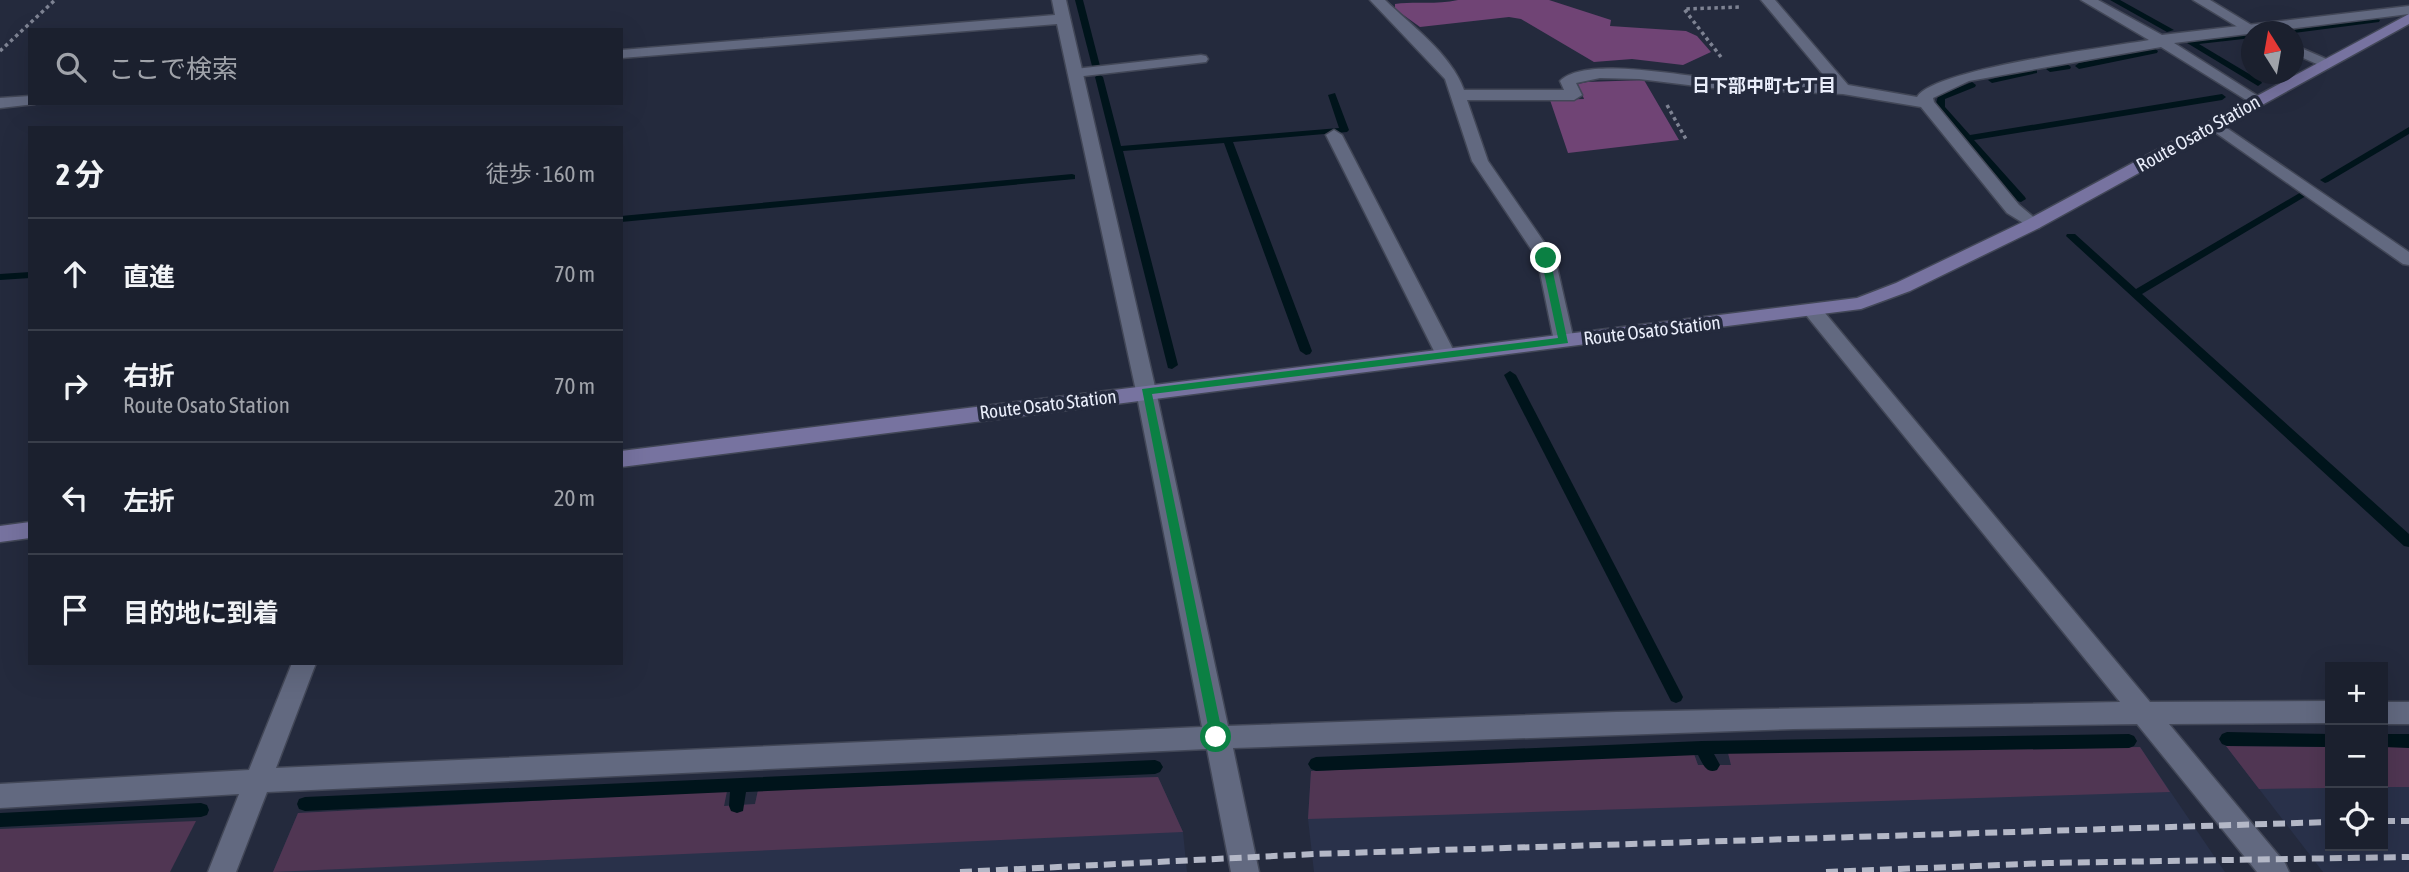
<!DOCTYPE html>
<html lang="ja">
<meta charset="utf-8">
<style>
:root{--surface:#1b202e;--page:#282d3a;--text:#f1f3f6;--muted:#a0a3aa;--line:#393e4a}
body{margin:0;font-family:"Asap Condensed","Noto Sans JP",sans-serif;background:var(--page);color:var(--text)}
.controls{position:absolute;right:21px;bottom:21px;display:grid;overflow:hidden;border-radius:0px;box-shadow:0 7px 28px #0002}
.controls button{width:63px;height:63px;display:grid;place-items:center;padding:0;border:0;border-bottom:2px solid var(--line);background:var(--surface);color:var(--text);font:35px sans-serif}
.compass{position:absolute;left:2241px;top:21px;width:63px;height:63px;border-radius:50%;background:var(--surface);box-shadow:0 7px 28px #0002;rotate:349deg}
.stop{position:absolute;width:21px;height:21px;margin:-16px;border:5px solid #0b8043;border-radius:50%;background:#fff}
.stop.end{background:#0b8043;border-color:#fff;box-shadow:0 2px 7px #0008}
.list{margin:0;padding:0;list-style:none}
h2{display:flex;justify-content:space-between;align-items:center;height:91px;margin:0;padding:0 28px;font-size:30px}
h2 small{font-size:23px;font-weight:400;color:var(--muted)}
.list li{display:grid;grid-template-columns:46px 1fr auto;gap:21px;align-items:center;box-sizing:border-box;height:112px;padding:0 28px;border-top:2px solid var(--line)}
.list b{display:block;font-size:26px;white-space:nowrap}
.list p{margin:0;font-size:23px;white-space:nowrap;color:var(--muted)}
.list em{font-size:23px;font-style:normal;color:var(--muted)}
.icon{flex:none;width:38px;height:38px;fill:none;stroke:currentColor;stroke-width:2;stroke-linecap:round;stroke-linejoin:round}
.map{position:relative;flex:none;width:2409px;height:872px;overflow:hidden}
.search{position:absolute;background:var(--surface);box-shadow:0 7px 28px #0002;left:28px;top:28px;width:595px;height:77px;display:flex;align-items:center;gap:18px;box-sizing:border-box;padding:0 24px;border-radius:0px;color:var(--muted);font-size:26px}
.panel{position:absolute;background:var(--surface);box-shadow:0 7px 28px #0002;left:28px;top:126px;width:595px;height:539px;border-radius:0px}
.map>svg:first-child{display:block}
.built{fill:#29314a}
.green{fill:#503653}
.forest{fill:#704475}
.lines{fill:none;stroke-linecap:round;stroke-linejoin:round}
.stream{fill:#00141b;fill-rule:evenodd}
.service-casing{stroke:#424757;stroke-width:3}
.minor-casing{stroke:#424757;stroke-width:3}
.secondary-casing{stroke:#424757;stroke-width:3}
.path{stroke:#7e8393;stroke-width:3.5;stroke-dasharray:3.5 3.5;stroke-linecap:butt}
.service{fill:#626980;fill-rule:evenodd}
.minor{fill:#626980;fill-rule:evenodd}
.secondary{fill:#7773a0;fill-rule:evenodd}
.rail{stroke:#b4b8c7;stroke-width:6;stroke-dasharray:12 6;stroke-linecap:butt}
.route{fill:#0b8043}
.labels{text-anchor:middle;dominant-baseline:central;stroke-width:7;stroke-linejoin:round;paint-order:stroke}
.far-neighbourhood-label{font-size:18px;font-weight:bold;fill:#e9edfa;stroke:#242a3d}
.street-label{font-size:19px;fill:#e9edfa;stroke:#242a3d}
</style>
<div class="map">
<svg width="2409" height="872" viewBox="0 0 2409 872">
<rect width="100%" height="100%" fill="#242a3d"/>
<g class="built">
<path d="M 2226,746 L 2330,747 L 2330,846 L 2383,846 L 2383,747 L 2409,747 L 2409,872 L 2323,872 Z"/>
<path d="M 2140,747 L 2225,872 L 1314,872 L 1308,819 L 1311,771 L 1694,754 L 1698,765 L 1731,765 L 1728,753 Z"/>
<path d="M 1158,777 L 1183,832 L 1187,872 L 273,872 L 298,813 L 727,791 L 724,806 L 755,804 L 758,790 Z"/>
</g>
<g class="green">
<path d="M 2226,746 L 2330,747 L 2330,788 L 2259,789 Z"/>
<path d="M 2140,747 L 2170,792 L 1308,819 L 1311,771 L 1694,754 L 1698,765 L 1731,765 L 1728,753 Z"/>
<rect x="2383" y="747" width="26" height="40"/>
<path d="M 1158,777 L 1183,832 L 273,872 L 298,813 L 727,791 L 724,806 L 755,804 L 758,790 Z"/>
<path d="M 196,821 L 170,872 L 0,872 L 0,829 Z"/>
</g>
<g class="forest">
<path d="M 1458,0 L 1549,0 L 1611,20 L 1610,26 L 1686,31 L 1697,36 L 1711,52 L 1683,65 L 1632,59 L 1594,62 L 1521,19 L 1509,17 L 1420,27 L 1395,9 L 1395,4 C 1416,1 1436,5 1458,0 Z"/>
<path d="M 1644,80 L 1679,140 L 1568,153 L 1550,100 L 1584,99 L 1578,84 L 1587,82 Z"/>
</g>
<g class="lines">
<g class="stream">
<path d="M 1075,0 L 1083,0 L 1100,66 L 1099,68 L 1092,66 Z"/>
<path d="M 2110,0 L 2120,0 L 2174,30 L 2167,32 Z"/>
<path d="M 2376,18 L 2380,20 L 2379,22 L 2294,33 L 2278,32 Z"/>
<path d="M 2252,33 L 2252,38 L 2199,44 L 2261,81 L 2262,83 L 2258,86 L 2187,43 L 2191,40 Z"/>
<path d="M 2154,48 L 2158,51 L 2157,53 L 2079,69 L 2075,66 L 2079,63 Z"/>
<path d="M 2067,64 L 2071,67 L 2070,69 L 2050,72 L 2046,69 L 2050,66 Z"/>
<path d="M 2034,68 L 2037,69 L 2037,73 L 1992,83 L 1988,80 Z"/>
<path d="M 1099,74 L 1103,77 L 1121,146 L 1339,128 L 1328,95 L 1335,93 L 1349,130 L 1347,132 L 1233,142 L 1312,351 L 1310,354 L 1306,355 L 1300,351 L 1224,143 L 1123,151 L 1178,365 L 1172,369 L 1168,368 L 1095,77 Z"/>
<path d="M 1972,82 L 1976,85 L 1975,87 L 1945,99 L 1945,107 L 1970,135 L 2222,94 L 2226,97 L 2222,100 L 1974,140 L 2025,197 L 2026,199 L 2021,202 L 2017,201 L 1935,107 L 1938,96 Z"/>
<path d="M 2409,127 L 2409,134 L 2328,182 L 2325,183 L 2320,180 Z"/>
<path d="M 1072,174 L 1075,175 L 1075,179 L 621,222 L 621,216 Z"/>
<path d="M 2303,191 L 2308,194 L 2306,196 L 2142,294 L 2409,534 L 2409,547 L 2404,546 L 2066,236 L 2067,234 L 2075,234 L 2136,289 Z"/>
<path d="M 30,272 L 30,278 L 0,280 L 0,274 Z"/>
<path d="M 1510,371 L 1516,375 L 1681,693 L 1683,697 L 1681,701 L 1676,703 L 1671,701 L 1504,375 Z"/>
<path d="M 2227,732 L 2330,734 L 2330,747 L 2227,746 L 2222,744 L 2219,739 L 2222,734 Z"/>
<path d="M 2129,734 L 2134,736 L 2137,741 L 2134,746 L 2129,748 L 1714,754 L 1720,765 L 1717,770 C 1706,774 1703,764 1698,755 L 1316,771 L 1311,769 L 1308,764 L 1311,759 L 1316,757 L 1702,741 Z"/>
<path d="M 2383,734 L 2409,734 L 2409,748 L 2383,747 Z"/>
<path d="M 1155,760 L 1160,762 L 1163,767 L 1160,772 L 1155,774 L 746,792 L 743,811 L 737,813 L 731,811 L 729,806 L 730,792 L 305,811 L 299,809 L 297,804 L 299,799 L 305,797 Z"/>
<path d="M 201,803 L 207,805 L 209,810 L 207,815 L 201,817 L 0,827 L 0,813 Z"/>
</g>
<g class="service-casing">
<g id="service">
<path d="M 2193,0 L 2210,0 L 2263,32 L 2252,32 L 2251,35 Z"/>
<path d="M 2294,45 L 2331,61 L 2333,64 L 2326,68 L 2294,54 Z"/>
<path d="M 1201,55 L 1206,56 L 1208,59 L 1206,62 L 1075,77 L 1068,73 L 1075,69 Z"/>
<path d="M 1334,130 L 1342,135 L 1456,355 L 1453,360 L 1439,360 L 1436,355 L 1326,135 Z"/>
</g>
</g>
<g class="minor-casing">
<g id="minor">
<path d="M 1052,0 L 1066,0 L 1156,391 L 1228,726 L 1616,712 L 2120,702 L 1806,315 L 1804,311 L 1813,305 L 1820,307 L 2150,702 L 2330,701 L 2330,723 L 2169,724 L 2285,863 L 2289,872 L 2257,872 L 2137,724 L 1794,729 L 1233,748 L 1259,872 L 1231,872 L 1207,749 L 267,792 L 236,872 L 208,872 L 239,794 L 0,808 L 0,784 L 249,770 L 292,663 L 316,663 L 276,768 L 1202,727 L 1136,391 L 1057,24 L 621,58 L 621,50 L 1055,15 Z"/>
<path d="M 1370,0 L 1385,0 C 1412,26 1451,54 1464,90 L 1564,90 L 1560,81 C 1585,56 1679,76 1713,78 C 1752,82 1791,82 1831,84 L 1761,0 L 1775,0 L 1848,85 L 1917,97 C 1933,69 2110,47 2149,40 L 2081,0 L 2098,0 L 2162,35 L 2409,6 L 2409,14 L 2174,43 L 2261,98 L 2264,101 L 2261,104 L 2256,106 L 2161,47 L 1969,81 L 1933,98 L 1934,102 L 2019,205 L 2042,224 L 2039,228 L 2033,229 L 2007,213 L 1921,107 L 1843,94 L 1713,88 L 1639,79 L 1600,78 L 1576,83 L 1582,95 L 1574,100 L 1467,100 L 1488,161 L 1555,258 L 1574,341 L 1571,345 L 1557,345 L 1554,341 L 1537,258 L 1472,161 L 1445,79 Z"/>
<path d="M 30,96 L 30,103 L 35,104 L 0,108 L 0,98 Z"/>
<path d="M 2215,120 L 2409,252 L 2409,265 L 2403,264 L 2209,128 L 2207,125 Z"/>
<rect x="2383" y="702" width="26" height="22"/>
</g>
</g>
<g class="secondary-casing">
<g id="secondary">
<path d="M 2409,14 L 2409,24 L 2039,228 L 1910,291 L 1861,309 L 621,467 L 621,451 L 1857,298 L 1896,283 L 2027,220 Z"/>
<path d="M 30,522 L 30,538 L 0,542 L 0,526 Z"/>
</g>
</g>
<g class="path">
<path d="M 0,51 L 55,0"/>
<path d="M 1721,57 L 1684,9 L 1741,7"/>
<path d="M 1667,105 L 1687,141"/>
</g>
<use href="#service" class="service"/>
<use href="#minor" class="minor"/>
<use href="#secondary" class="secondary"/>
<g class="rail">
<path d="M 2383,821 L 2409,821"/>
<path d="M 960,872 L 1314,854 L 2330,822"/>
<path d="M 1826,872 L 2049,863 L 2409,857"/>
</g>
</g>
<path class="route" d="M 1546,255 L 1550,258 L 1568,343 L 1152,394 L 1223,737 L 1216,743 L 1211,741 L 1142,389 L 1558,338 L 1541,258 Z"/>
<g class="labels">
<g class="far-neighbourhood-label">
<text x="1764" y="85">日下部中町七丁目</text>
</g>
<g class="street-label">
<text transform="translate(2198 133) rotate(-29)">Route Osato Station</text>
<text transform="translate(1652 330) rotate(-7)">Route Osato Station</text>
<text transform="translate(1048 404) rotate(-7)">Route Osato Station</text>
</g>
</g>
</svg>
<div class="controls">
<button>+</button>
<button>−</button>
<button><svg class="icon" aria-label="locate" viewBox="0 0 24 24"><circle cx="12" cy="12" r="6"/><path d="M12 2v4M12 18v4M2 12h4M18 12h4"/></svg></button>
</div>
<svg class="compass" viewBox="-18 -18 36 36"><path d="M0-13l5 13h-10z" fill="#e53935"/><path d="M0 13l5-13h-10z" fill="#a0a3aa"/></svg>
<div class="stop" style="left:1216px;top:737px"></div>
<div class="stop end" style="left:1546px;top:258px"></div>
<div class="search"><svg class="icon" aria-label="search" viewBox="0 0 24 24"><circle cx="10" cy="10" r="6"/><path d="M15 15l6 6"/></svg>ここで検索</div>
<section class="panel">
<h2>2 分<small>徒歩 · 160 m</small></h2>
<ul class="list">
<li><svg class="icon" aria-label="ahead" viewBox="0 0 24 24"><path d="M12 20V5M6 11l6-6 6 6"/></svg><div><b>直進</b></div><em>70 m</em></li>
<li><svg class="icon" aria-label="right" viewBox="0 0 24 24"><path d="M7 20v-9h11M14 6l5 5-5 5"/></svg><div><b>右折</b><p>Route Osato Station</p></div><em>70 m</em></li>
<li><svg class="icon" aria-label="left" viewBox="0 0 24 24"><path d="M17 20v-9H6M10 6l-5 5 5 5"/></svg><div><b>左折</b></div><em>20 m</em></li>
<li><svg class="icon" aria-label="arrive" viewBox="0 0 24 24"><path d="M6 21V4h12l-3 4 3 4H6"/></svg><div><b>目的地に到着</b></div></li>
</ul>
</section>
</div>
